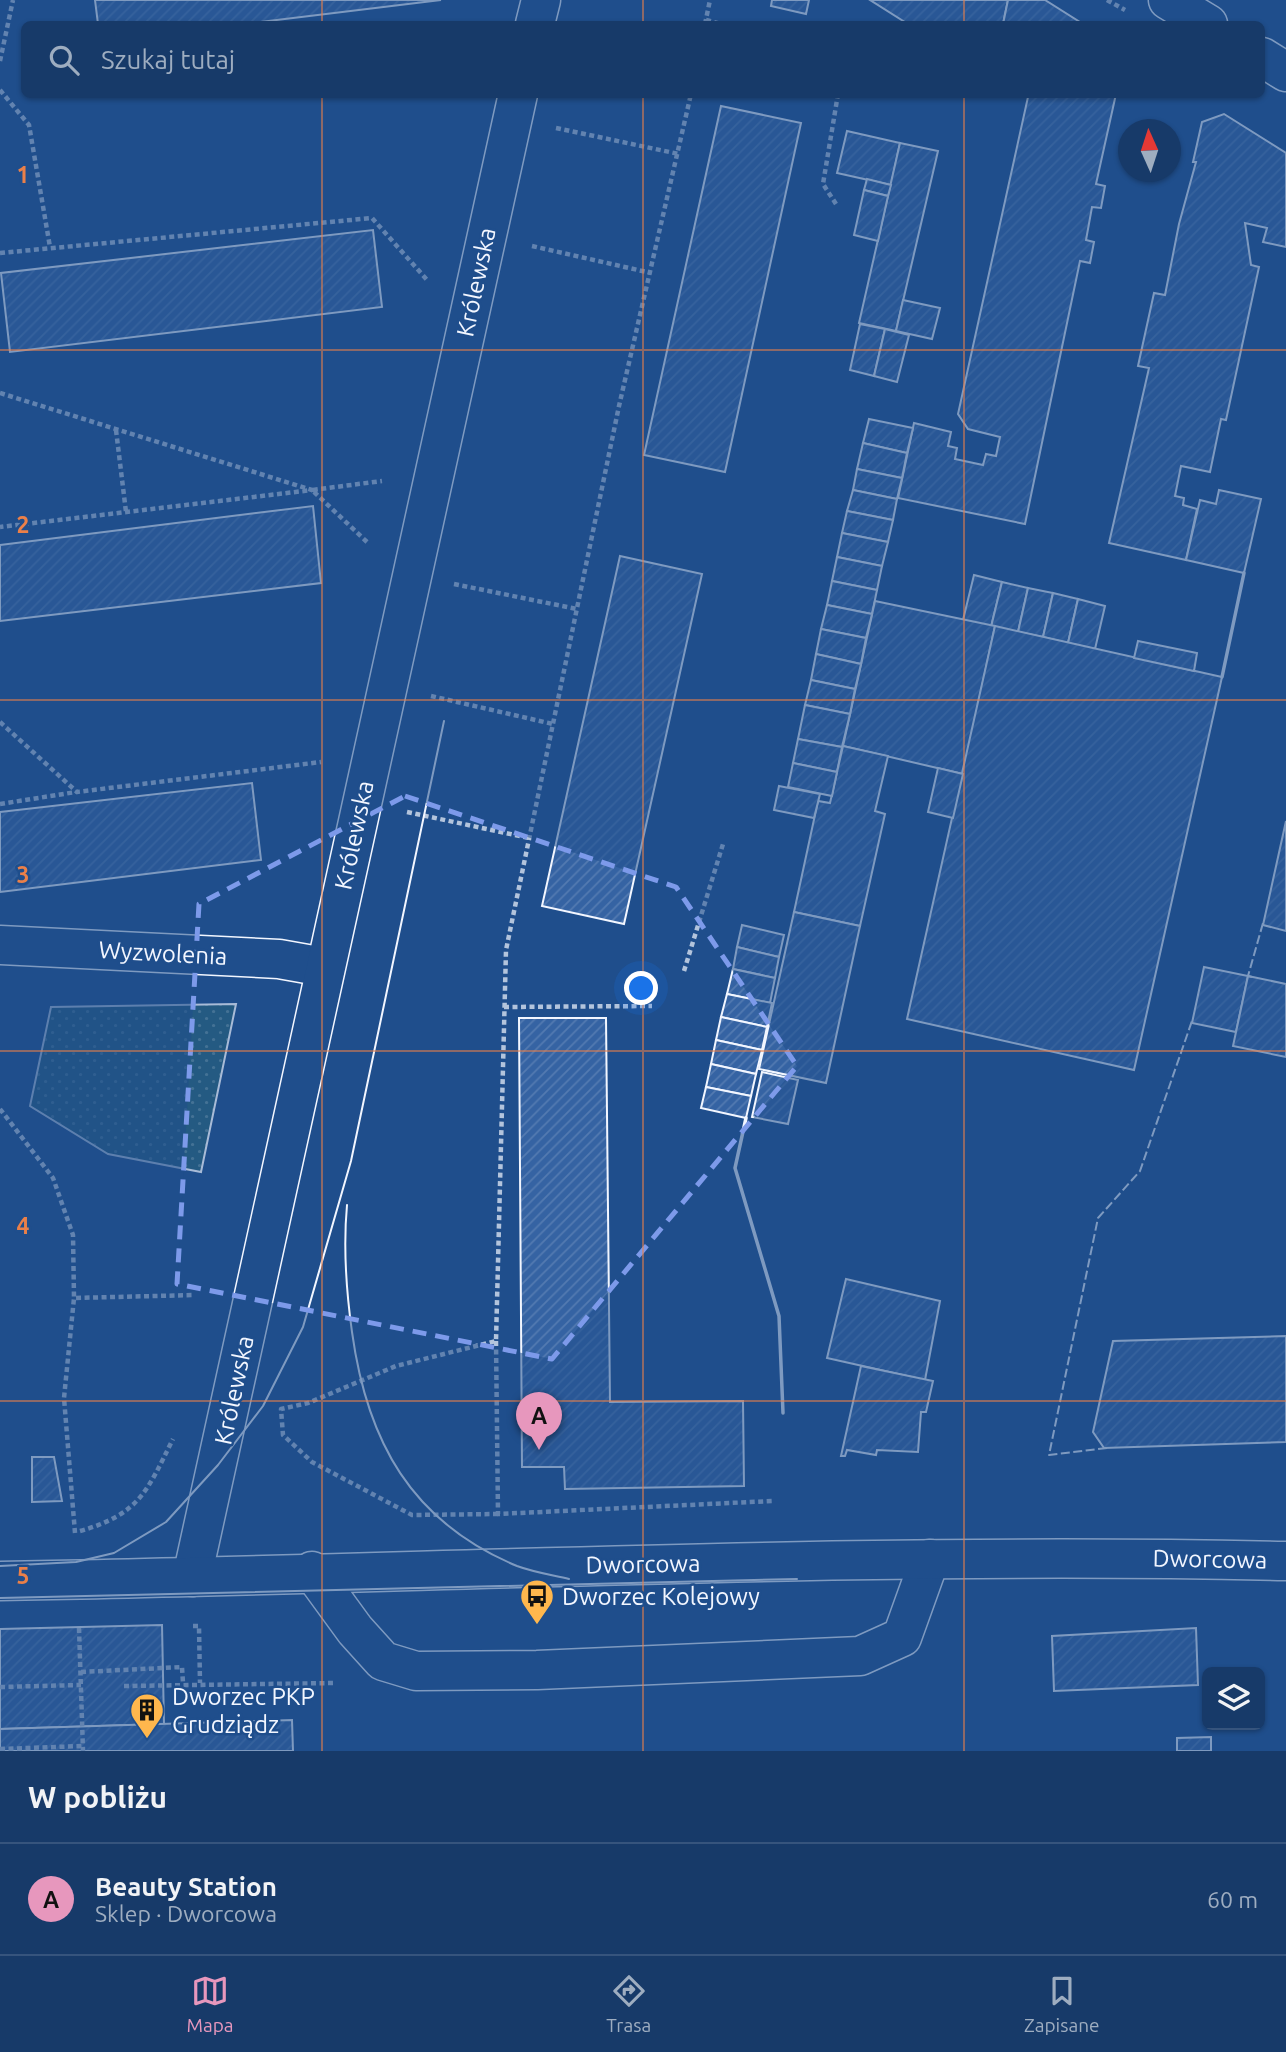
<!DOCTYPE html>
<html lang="pl">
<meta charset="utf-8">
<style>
:root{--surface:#173a69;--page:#20416f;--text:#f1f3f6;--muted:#9eadc0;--line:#36547d;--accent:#e797bd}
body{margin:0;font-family:Ubuntu,sans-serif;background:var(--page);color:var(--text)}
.controls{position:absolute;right:21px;bottom:21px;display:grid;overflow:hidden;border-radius:10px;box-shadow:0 2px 5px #0004}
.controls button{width:63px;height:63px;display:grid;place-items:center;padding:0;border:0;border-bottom:2px solid var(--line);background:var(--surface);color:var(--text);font:35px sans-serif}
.compass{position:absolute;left:1118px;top:119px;width:63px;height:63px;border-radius:50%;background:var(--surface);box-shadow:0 2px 5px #0004;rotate:357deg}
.you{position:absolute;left:642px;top:989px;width:24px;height:24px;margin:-18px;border:5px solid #fff;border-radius:50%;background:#1a73e8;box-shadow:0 0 0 10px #1a73e833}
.badge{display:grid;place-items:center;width:46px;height:46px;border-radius:50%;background:var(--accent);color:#111;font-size:23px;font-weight:700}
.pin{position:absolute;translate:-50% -58px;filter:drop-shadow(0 2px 4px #0008)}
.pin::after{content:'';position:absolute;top:37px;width:24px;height:21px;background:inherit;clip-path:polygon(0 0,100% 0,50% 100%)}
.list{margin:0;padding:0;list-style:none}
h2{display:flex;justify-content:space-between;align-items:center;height:91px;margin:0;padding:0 28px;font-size:30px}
h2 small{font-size:23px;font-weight:400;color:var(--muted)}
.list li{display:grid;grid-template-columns:46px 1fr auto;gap:21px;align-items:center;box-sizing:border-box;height:112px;padding:0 28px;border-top:2px solid var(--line)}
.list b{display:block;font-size:26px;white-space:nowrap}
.list p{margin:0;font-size:23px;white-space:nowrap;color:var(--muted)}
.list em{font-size:23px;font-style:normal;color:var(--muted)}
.icon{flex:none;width:38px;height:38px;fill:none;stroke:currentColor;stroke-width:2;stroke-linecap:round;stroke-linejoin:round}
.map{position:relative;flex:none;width:1286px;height:1751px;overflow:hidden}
.search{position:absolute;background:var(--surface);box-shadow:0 2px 5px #0004;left:21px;right:21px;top:21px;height:77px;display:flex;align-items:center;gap:18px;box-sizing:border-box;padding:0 24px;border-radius:10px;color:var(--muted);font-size:26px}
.sheet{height:203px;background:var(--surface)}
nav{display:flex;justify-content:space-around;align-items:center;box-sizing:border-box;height:98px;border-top:2px solid var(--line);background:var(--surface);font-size:19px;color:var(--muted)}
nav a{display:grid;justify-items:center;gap:4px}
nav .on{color:var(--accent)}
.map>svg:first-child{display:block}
.grass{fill:url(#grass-dots);stroke:#a8bbd7;stroke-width:2}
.building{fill:url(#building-hatch);stroke:#f2f6ff;stroke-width:2}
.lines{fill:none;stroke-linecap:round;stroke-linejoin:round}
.minor-casing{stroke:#f2f6ff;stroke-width:41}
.path{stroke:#b3c4dc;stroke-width:4.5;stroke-dasharray:5 3.5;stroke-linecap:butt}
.minor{stroke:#1f4e8c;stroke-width:38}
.tram{stroke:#f2f6ff;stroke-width:2}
.fence{stroke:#f2f6ff;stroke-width:2;stroke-dasharray:9 3.5;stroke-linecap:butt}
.wall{stroke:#f2f6ff;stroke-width:3.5}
.marked{fill:none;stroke:#7d9aea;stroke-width:5;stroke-dasharray:14 9;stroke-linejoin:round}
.grid{fill:none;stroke:#ea8049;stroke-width:2;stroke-opacity:0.55}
.labels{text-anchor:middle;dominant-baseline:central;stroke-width:5;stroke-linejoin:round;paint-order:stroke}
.street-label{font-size:24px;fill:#f2f6ff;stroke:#1f4e8c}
.poi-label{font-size:24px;fill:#f2f6ff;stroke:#1f4e8c;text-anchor:start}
.grid-label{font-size:23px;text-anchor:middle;font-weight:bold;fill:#ea8049;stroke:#1f4e8c;stroke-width:5;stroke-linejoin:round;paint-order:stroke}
</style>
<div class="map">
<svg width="1286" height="1751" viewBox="0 0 1286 1751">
<defs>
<pattern id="grass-dots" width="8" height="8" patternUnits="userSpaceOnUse" patternTransform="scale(1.75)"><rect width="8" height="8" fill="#245a82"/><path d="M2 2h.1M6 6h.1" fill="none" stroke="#447295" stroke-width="1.8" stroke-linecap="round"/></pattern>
<pattern id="building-hatch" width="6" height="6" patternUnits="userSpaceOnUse" patternTransform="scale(1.75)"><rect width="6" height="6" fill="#3563a3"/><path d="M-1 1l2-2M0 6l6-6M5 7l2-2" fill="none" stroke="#537ab1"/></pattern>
</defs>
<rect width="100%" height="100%" fill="#1f4e8c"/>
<path class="grass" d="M 236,1004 L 201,1172 L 108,1154 L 30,1106 L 51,1007 Z"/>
<g class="building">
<path d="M 95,0 L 441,0 L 243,24 L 98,24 Z"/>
<path d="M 772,0 L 809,0 L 806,14 L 771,6 Z"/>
<path d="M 870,0 L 1008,0 L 1003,24 L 908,24 Z"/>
<path d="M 1008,0 L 1045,0 L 1083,24 L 1003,24 Z"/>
<path d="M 1026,94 L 1116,94 L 1096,184 L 1105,186 L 1101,208 L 1092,207 L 1086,240 L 1094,242 L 1090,263 L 1080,261 L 1025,524 L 898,498 L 914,423 L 951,432 L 948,446 L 957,448 L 955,459 L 983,465 L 986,454 L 996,456 L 1000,437 L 968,429 L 958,414 L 1028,97 Z"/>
<path d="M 721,106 L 801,123 L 725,472 L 644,455 Z"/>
<path d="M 1224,114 L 1286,153 L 1286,247 L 1263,242 L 1267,228 L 1245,223 L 1251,265 L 1259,267 L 1226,420 L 1221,419 L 1210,472 L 1181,466 L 1175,496 L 1184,498 L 1183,505 L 1197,509 L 1186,560 L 1109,543 L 1149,368 L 1138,366 L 1154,293 L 1165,295 L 1179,224 L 1196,162 L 1193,162 L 1202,122 Z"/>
<path d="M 847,131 L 900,143 L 891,185 L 837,173 Z"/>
<path d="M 900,143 L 938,151 L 896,331 L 859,323 Z"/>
<path d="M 867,179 L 891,185 L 888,196 L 864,190 Z"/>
<path d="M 864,190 L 888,196 L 878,241 L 854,235 Z"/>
<path d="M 373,230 L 382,307 L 10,352 L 1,273 Z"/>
<path d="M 903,300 L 940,308 L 932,339 L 896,331 Z"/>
<path d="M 860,324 L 885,329 L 874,376 L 850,370 Z"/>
<path d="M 885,329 L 909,335 L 897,382 L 874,376 Z"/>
<path d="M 869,419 L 913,428 L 907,453 L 863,443 Z"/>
<path d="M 863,443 L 907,453 L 902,478 L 857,469 Z"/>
<path d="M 857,469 L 902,478 L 897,499 L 853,490 Z"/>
<path d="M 853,490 L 897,499 L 893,520 L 847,511 Z"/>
<path d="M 1219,490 L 1261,499 L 1244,573 L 1186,560 L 1200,500 L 1216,504 Z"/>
<path d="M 313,506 L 321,583 L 0,621 L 0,545 Z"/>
<path d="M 847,511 L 893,520 L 888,542 L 842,533 Z"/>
<path d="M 842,533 L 888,542 L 882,566 L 837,557 Z"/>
<path d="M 620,556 L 702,574 L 624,924 L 542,906 Z"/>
<path d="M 837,557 L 882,566 L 877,590 L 832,581 Z"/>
<path d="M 974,575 L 1002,582 L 991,627 L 963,620 Z"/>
<path d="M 832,581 L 877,590 L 872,614 L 827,605 Z"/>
<path d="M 1002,582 L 1028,588 L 1018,632 L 991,627 Z"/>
<path d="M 1028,588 L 1053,593 L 1043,637 L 1018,632 Z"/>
<path d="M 1053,593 L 1078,599 L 1068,643 L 1043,637 Z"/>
<path d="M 1078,599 L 1105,606 L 1095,649 L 1068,643 Z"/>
<path d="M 875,601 L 995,626 L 963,774 L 843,746 Z"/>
<path d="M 827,605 L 872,614 L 866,638 L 821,629 Z"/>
<path d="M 995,626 L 1222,677 L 1134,1070 L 907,1019 Z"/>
<path d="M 821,629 L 866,638 L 861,664 L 816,654 Z"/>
<path d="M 1138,641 L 1197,653 L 1194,671 L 1134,658 Z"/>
<path d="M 816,654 L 861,664 L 855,689 L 811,680 Z"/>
<path d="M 811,680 L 855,689 L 850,714 L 805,705 Z"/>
<path d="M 805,705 L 850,714 L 842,747 L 798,739 Z"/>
<path d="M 798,739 L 842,747 L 837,772 L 793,763 Z"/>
<path d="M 843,746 L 888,756 L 875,811 L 885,814 L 860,926 L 794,912 L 818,801 L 830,803 Z"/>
<path d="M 793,763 L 837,772 L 832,796 L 788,787 Z"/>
<path d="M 938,768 L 963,774 L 953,818 L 928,812 Z"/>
<path d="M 252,783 L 261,860 L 0,892 L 0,812 Z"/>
<path d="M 779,786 L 820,794 L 814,818 L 774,810 Z"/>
<path d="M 1286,821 L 1286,931 L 1263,925 Z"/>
<path d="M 794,912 L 860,926 L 826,1083 L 759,1069 Z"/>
<path d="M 742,925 L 784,935 L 779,957 L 737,947 Z"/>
<path d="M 737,947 L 779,957 L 775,978 L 733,969 Z"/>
<path d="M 1204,967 L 1248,976 L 1236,1032 L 1192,1023 Z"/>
<path d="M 733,969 L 775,978 L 770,1003 L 727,994 Z"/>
<path d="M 1248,976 L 1286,984 L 1286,1057 L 1233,1046 Z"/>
<path d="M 727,994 L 772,1003 L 767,1027 L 721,1017 Z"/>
<path d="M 721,1017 L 767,1027 L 762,1050 L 716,1040 Z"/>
<path d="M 519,1018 L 606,1018 L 610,1402 L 743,1401 L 744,1486 L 565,1489 L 564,1467 L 522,1467 Z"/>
<path d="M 716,1040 L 762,1050 L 756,1074 L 711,1064 Z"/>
<path d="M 711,1064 L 756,1074 L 751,1096 L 706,1087 Z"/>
<path d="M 762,1072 L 798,1080 L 788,1124 L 752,1117 Z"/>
<path d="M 706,1087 L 751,1096 L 746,1118 L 701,1108 Z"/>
<path d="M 846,1279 L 940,1301 L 925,1380 L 827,1358 Z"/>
<path d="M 1286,1336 L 1286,1442 L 1104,1448 L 1093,1432 L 1113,1341 Z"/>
<path d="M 861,1366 L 933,1381 L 926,1412 L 921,1412 L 918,1452 L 877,1450 L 876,1455 L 847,1450 L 845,1456 L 841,1456 Z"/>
<path d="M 32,1457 L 54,1457 L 62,1501 L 32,1502 Z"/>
<path d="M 162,1625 L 164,1724 L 0,1729 L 0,1629 Z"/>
<path d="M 1196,1628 L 1198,1685 L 1054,1691 L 1052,1636 Z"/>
<path d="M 292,1720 L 293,1751 L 0,1751 L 0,1729 Z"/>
<path d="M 1211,1737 L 1211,1751 L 1177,1751 L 1177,1738 Z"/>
</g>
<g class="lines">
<g class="minor-casing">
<g id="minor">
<path d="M 1168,0 L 1208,24"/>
<path d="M 535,24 L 541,0"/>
<path d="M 1262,57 L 1286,72"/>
<path d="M 0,945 L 279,959 L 324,967"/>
<path d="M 312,1571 L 355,1630 L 383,1661 L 416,1671 L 537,1670 L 860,1656 L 902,1637 L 930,1559"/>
<path d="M 192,1577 L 518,94"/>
<path d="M 0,1581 C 429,1574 857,1551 1286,1561"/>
</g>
</g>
<g class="path">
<path d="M 1107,0 L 1125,10"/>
<path d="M 706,20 L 721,24"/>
<path d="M 705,24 L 710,0"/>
<path d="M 0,61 L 13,0"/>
<path d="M 0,90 L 29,125 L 50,247"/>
<path d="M 556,128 L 679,154"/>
<path d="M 836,204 L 823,184 L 838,94"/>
<path d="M 532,246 L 651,273"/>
<path d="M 0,253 L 372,218 L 428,281"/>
<path d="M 0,393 L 312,490 L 0,527"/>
<path d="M 116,430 L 126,512"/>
<path d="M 367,542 L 312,490 L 382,481"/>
<path d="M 454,584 L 577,609"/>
<path d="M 431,696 L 553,724"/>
<path d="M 0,722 L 77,792 L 321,762"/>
<path d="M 0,804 L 76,792"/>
<path d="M 407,812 L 529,838"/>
<path d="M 684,971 L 723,844"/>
<path d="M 504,1007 L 652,1006"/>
<path d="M 0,1109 L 53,1178 L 73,1235 L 74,1298"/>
<path d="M 496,1341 L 498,1514 L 772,1501"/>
<path d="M 498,1514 L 412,1515 L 312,1462 L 283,1435 L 281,1409 L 308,1403 L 396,1366 L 496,1341 L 506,950 L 619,406 L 691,94"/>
<path d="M 80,1531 C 140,1514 147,1491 173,1439"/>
<path d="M 75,1533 L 64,1398 L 74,1298 L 195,1295"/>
<path d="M 193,1626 L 199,1626 L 200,1683"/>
<path d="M 79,1628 L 83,1751"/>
<path d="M 81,1672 L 182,1667 L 183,1683"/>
<path d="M 124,1686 L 335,1683"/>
<path d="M 0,1687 L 81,1685"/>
<path d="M 0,1749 L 83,1746"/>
</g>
<use href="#minor" class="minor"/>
<g class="tram">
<path d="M 347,1205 C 343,1248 346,1289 352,1332 C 367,1441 411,1522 517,1566 C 533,1572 552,1575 569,1579"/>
<path d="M 0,1566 L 76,1562 L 114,1553 L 166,1522 L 218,1465 L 263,1406 L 303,1327 L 351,1161 L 444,721"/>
<path d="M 0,1598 L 797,1579"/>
</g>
<g class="fence">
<path d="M 1252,977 L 1248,976 L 1263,923"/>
<path d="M 1107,1448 L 1049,1455 L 1098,1218 L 1140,1171 L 1193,1018"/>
</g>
<g class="wall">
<path d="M 1222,677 L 1244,573"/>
<path d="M 746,1118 L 735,1168 L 779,1316 L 783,1413"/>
</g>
</g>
<path d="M0 0H1286V1751H0ZM 405,796 L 676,887 L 797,1066 L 552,1359 L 177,1284 L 199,904 Z" fill="#1f4e8c" fill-opacity=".55" fill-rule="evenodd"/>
<path class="marked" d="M 405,796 L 676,887 L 797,1066 L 552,1359 L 177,1284 L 199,904 Z"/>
<path class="grid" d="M 322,0 L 322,24M 643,0 L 643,24M 964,0 L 964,24M 322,94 L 322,1751M 643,94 L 643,1751M 964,94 L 964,1751M 0,350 L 1286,350M 0,700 L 1286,700M 0,1051 L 1286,1051M 0,1401 L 1286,1401"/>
<defs>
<g id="bus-pin" transform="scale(1.75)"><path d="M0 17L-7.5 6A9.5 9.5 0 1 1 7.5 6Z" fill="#ffb74d" stroke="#1f4e8c"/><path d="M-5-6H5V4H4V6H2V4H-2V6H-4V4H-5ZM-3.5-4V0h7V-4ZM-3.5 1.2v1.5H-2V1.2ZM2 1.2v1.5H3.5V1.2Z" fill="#111"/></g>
<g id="building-pin" transform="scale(1.75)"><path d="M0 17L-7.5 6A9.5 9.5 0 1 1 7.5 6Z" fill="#ffb74d" stroke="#1f4e8c"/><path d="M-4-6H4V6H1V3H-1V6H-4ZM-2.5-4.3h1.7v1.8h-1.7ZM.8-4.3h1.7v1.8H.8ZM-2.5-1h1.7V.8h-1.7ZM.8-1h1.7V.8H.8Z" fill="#111"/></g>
</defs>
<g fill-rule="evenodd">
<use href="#bus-pin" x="537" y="1596"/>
<use href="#building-pin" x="147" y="1710"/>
</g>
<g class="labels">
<g class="street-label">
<text transform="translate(476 282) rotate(-78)">Królewska</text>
<text transform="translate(354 835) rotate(-78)">Królewska</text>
<text transform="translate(163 953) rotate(3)">Wyzwolenia</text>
<text transform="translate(234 1390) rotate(-78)">Królewska</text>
<text transform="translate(1210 1559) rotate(1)">Dworcowa</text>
<text transform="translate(643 1564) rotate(-1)">Dworcowa</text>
</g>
<g class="poi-label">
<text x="562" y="1596">Dworzec Kolejowy</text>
<text x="172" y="1696">Dworzec PKP<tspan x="172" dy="28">Grudziądz</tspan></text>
</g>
</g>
<g class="grid-label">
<text x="23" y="183">1</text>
<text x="23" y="533">2</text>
<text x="23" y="883">3</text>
<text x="23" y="1234">4</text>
<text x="23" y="1584">5</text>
</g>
</svg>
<div class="controls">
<button><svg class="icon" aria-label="layers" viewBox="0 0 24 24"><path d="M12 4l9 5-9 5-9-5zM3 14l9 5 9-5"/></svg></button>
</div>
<svg class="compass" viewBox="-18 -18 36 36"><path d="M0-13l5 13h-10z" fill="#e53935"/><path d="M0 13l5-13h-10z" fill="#9eadc0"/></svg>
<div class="you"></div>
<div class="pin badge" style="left:539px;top:1450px">A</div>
<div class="search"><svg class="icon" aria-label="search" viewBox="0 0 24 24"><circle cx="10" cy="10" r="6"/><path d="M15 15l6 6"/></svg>Szukaj tutaj</div>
</div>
<section class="sheet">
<h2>W pobliżu<small></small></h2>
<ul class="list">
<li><span class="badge">A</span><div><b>Beauty Station</b><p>Sklep · Dworcowa</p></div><em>60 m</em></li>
</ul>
</section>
<nav>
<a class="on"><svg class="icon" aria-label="map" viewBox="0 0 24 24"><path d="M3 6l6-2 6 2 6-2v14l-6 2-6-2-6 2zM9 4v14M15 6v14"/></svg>Mapa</a>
<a><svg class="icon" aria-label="directions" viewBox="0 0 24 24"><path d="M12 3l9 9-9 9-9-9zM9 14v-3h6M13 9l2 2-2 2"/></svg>Trasa</a>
<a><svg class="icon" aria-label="saved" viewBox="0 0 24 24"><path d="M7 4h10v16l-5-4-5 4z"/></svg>Zapisane</a>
</nav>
